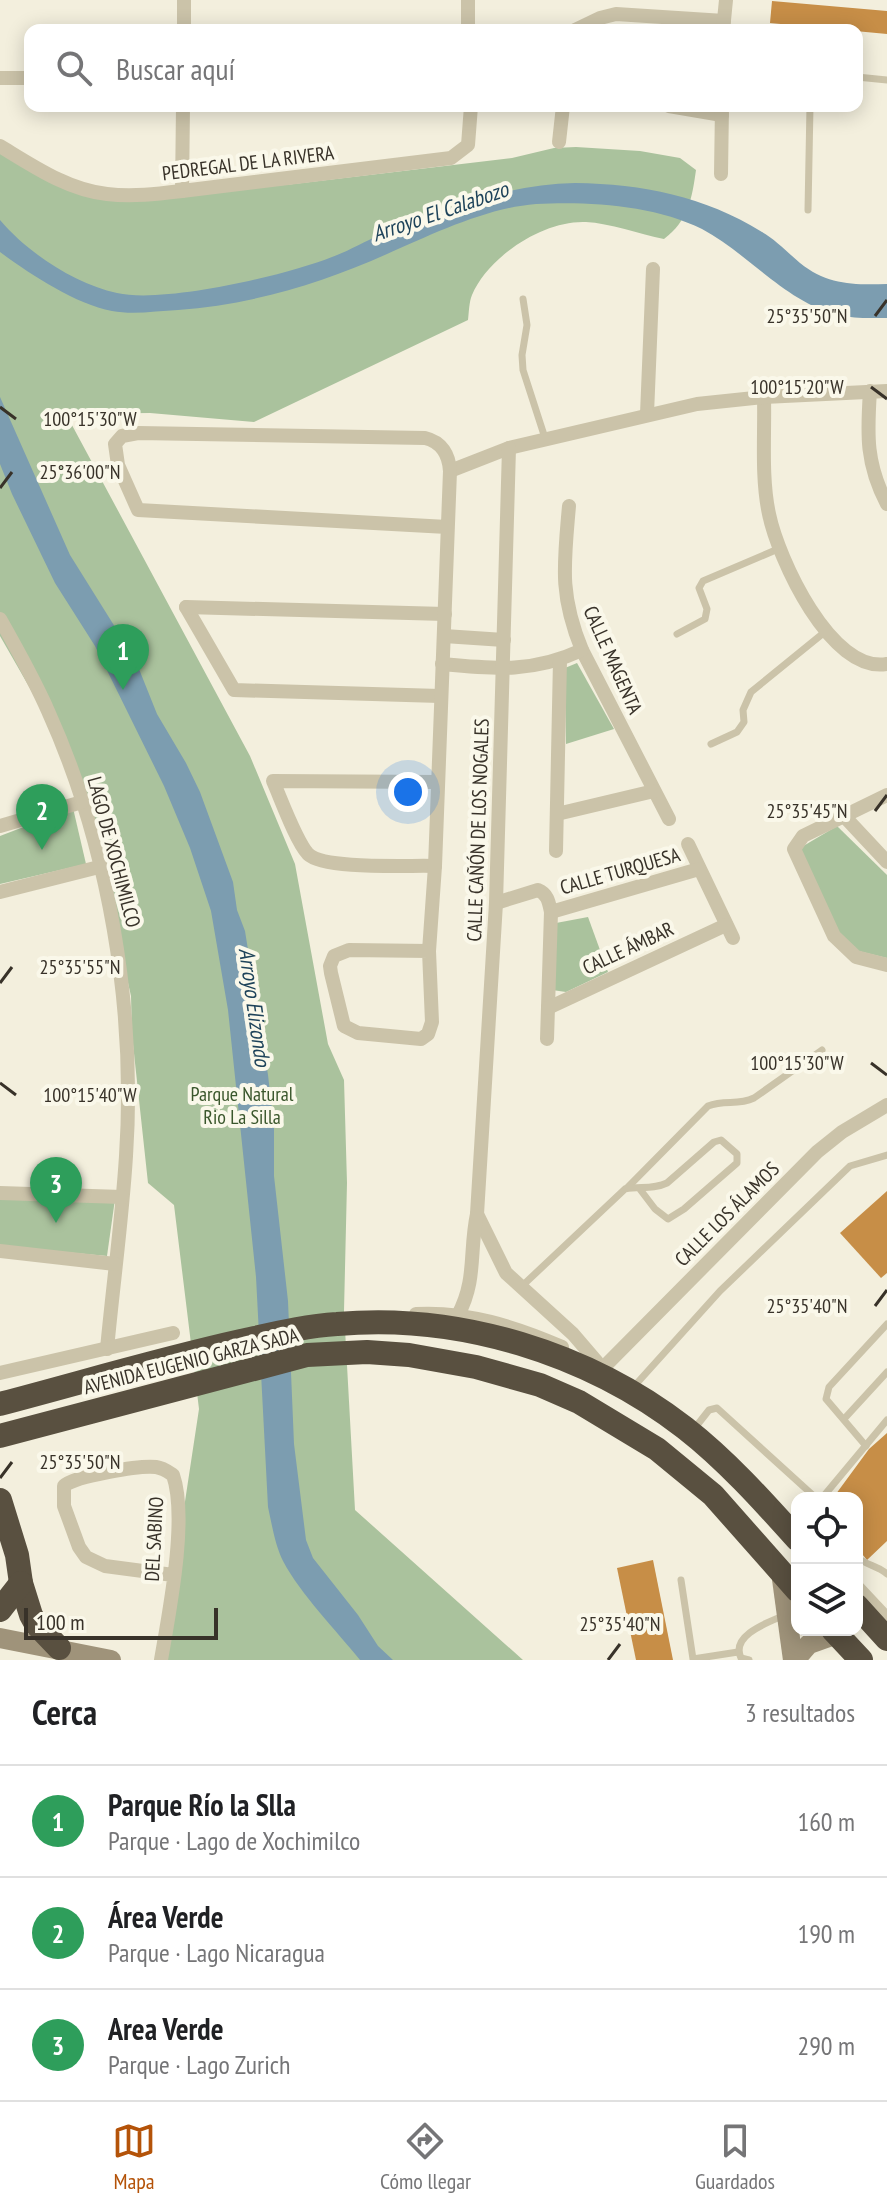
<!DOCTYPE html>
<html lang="es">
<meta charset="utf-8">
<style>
:root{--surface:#fff;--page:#f2f2f2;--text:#202124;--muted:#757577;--line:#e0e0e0;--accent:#b45309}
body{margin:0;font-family:"PT Sans Narrow",sans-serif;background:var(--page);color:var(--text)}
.controls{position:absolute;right:24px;bottom:24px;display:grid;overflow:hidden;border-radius:16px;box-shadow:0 4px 20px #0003}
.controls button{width:72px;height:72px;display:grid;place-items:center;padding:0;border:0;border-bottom:2px solid var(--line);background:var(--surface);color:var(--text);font:40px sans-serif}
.scale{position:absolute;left:24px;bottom:20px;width:194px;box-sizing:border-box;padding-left:8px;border:4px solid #383229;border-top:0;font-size:22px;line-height:28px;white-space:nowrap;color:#383229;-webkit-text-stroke:6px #faf8ea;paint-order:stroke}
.you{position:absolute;left:408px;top:792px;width:28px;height:28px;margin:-20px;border:6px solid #fff;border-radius:50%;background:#1a73e8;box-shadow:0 0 0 12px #1a73e833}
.badge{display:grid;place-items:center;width:52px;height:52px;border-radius:50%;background:var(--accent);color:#fff;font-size:26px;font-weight:700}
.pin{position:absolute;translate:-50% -66px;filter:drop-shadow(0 2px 4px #0008)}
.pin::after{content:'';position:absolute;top:42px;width:28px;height:24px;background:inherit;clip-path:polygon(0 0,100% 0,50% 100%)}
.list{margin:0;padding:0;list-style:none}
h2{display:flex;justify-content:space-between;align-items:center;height:104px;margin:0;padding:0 32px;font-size:34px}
h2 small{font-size:26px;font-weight:400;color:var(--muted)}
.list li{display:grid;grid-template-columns:52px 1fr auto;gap:24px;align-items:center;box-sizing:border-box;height:112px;padding:0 32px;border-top:2px solid var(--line)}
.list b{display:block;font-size:30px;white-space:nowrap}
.list p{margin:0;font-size:26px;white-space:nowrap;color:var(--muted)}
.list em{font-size:26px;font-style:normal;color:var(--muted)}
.icon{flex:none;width:44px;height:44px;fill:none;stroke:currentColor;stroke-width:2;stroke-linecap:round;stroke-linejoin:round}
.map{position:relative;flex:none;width:887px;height:1660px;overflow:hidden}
.search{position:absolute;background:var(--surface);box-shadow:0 4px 20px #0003;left:24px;right:24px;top:24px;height:88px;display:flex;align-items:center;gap:20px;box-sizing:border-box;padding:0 28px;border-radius:16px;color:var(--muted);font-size:30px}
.sheet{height:440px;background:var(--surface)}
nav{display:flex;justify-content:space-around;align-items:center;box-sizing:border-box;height:112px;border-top:2px solid var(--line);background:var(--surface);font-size:22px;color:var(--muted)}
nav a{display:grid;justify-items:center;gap:4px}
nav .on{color:var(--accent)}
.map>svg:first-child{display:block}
.green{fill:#aac29d}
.water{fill:#7c9db0}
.building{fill:#c78e47}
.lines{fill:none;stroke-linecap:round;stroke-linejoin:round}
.lane{stroke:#cbc3a9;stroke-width:7}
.street{stroke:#cbc3a9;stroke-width:14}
.secondary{stroke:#9f937a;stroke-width:20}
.highway{stroke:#595040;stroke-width:24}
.ticks{fill:none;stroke:#383229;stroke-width:3}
.labels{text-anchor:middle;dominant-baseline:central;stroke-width:8;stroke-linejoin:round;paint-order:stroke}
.street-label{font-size:20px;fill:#383229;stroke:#faf8ea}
.park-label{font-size:20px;fill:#3a572c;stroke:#faf8ea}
.water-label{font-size:22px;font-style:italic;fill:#1e435a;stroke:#faf8ea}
.ticks-label{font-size:20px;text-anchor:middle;fill:#383229;stroke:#faf8ea;stroke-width:8;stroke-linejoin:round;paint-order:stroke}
</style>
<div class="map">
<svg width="887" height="1660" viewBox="0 0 887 1660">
<rect width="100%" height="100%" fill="#f3efdd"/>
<g class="green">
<path d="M 576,147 L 640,151 L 680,158 L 696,170 C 692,199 688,221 664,239 C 640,234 609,223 586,222 C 543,220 488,257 472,295 C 469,302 469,312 468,320 L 254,422 L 150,413 L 66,414 L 250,756 L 295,864 L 328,1044 L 344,1080 L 347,1183 L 344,1311 L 355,1510 L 523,1660 L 161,1660 L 199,1409 L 174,1205 L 148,1183 L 132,1035 L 131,996 L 110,904 L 62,744 L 0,636 L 0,153 L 77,192 L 285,185 L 512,158 L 554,148 Z"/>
<path d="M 577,663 L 614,729 L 566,744 L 565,668 Z"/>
<path d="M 73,808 L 86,864 L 0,884 L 0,836 Z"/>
<path d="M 837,826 L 887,875 L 887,958 L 854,950 L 839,932 L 800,848 Z"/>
<path d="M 588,917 L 608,972 L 566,992 L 552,990 L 556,923 Z"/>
<path d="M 115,1199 L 107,1256 L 0,1246 L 0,1200 Z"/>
</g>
<g class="water">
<path d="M 575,183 C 643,184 704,196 762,232 C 776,240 788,253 800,263 C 827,285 854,285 887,284 L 887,318 C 871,318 854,319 839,315 C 786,303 749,254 702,229 C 655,205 587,201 536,204 C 486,208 433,234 387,254 C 322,283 251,305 178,310 C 157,311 133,315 112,311 C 75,304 30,274 0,252 L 0,220 C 28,253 75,284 117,293 C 164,304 287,275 332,257 C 349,251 365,241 382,234 C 443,209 508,184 575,183 Z"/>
<path d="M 0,397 L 70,555 L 135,659 L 157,714 L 186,763 L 200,792 L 233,882 L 237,910 L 245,931 L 268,1075 L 274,1127 L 274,1176 L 288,1301 L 294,1444 L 306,1540 L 313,1558 L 358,1615 L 378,1646 L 393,1660 L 360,1660 C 336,1630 301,1595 283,1561 C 275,1545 272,1525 268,1507 L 256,1277 L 228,1010 L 211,911 L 190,848 L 164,786 L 95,646 L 55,583 L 12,494 L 0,464 Z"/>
</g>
<g class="building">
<path d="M 772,1 L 887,11 L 887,34 L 770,23 Z"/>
<path d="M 887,1191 L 887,1273 L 881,1278 L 840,1233 Z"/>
<path d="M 887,1433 L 887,1541 L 867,1560 L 857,1548 L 857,1498 L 833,1498 L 869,1449 Z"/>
<path d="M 653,1560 L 673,1660 L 636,1660 L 617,1568 Z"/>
</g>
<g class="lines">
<g class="lane">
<path d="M 857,77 L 887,80"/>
<path d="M 808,210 L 810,106"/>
<path d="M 523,299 L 527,325 L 522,355 L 523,370 L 545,438"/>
<path d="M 677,634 L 705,619 L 707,609 L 699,588 L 703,581 L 778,549"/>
<path d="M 711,744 L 737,732 L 744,722 L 743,710 L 751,692 L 826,631"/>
<path d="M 627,1188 L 708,1106 C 725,1099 737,1106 754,1098 L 822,1050"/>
<path d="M 521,1287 L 625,1189 C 640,1186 652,1190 667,1183 L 714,1142 L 721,1140 L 737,1154 L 737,1163 L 684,1209 L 668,1219 L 655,1209 L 639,1188"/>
<path d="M 638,1382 L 720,1291 L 850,1166 L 887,1155"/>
<path d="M 844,1419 L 887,1372"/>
<path d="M 698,1424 L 709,1410 L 717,1408 L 816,1498"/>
<path d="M 866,1446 L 826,1399 L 829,1387 L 887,1324"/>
<path d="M 822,1498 L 887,1420"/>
<path d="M 857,1557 C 867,1566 877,1565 887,1574"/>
<path d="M 681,1580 L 693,1659 L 738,1652"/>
<path d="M 749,1660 L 741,1658 C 730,1635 769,1622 785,1615"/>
</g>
<g class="street">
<path d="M 468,0 L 468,30"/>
<path d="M 184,30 L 184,0"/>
<path d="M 575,30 L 600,18 L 616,14 L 724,21"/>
<path d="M 723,30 L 726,0"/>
<path d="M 0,78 L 30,78"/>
<path d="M 669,106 L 722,115"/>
<path d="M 559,142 L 563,106"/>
<path d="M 0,146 C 33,166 68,190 107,194 C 132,197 157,194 182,191 L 451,158 L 468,145 L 471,106"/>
<path d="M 721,174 L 722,106"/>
<path d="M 182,191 L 183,106"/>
<path d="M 870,391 C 867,435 866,464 887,504"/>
<path d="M 764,397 C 765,435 761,477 769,514 C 778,558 831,674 887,664"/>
<path d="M 647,414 L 653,269"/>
<path d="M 450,471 L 509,448 L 697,404 L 764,397 L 887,391"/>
<path d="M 569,506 C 564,564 559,594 582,650 L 669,819"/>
<path d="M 186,607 L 234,690 L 440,696"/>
<path d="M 186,607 L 445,614"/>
<path d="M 0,619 C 17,649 34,679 48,711 C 109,846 136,1008 126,1156 C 122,1220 113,1285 107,1349"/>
<path d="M 444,636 L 504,640"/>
<path d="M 442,664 C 495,669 533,673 582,650"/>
<path d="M 887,795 L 803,836 L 794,849 L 834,936 L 856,957 L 887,965"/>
<path d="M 557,814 L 654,791"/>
<path d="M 844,816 L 887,862"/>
<path d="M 0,826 L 82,802"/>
<path d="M 688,844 L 733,938"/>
<path d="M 556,851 L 560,660"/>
<path d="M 435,866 C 410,865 324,870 308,854 C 296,841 281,799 273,781 L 438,782"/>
<path d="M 0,892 L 99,867"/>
<path d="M 496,903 L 538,890 C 548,894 549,903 551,912 L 547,1039"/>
<path d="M 551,912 L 699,869"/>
<path d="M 429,951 L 349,950 L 334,956 L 330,966 L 331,973 L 344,1026 L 358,1033 L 421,1039 L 428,1034 L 432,1022 L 429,951 L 435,866 L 450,471 C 449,455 442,442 425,438 L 138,433 L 122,436 L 115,444 L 118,465 L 138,510 L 447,527"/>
<path d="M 548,1008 L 726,925"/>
<path d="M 0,1193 L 122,1197"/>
<path d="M 477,1214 L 506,1273 L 573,1334 L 597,1362"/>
<path d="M 0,1251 L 115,1264"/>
<path d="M 416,1314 C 466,1311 516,1327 562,1347"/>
<path d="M 458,1315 C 477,1280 469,1251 477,1214 L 496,903 L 509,448"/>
<path d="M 606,1365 L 817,1152 L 842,1132 L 887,1105"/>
<path d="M 0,1373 L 173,1333"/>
<path d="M 857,1587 L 887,1619"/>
<path d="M 161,1660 C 169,1613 188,1518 173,1475 C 167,1471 163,1468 156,1467 C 140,1465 75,1476 64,1486 L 64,1506 L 79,1547 L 86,1557 L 105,1566 L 173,1575"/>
</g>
<g class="secondary">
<path d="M 781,1572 L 793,1660"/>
<path d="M 0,1638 L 111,1660"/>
<path d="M 795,1660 L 809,1644 L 837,1634"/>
</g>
<g class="highway">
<path d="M 0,1404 C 80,1383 160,1359 241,1341 C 273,1334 305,1326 337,1324 C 459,1313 588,1353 685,1428 C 726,1460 762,1500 797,1539"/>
<path d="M 0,1436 L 307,1355 L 367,1352 L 409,1355 L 476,1367 L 540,1385 L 579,1402 L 657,1449 L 713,1495 L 797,1590"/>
<path d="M 0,1500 L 17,1555 L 21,1583 L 31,1615 L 36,1624 L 59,1648"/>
<path d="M 857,1606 L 887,1639"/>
<path d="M 0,1610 L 21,1583"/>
<path d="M 833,1630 L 861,1660"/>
</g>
</g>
<path class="ticks" d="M 875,316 L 887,300M 871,387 L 887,399M 0,407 L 16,419M 0,488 L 12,472M 875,811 L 887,795M 0,983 L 12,967M 871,1063 L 887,1075M 0,1083 L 16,1095M 875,1306 L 887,1290M 0,1478 L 12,1462M 608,1660 L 620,1644"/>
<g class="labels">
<g class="street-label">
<text transform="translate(248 163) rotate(-7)">PEDREGAL DE LA RIVERA</text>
<text transform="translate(613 660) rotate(66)">CALLE MAGENTA</text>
<text transform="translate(478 830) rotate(-88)">CALLE CAÑÓN DE LOS NOGALES</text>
<text transform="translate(114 852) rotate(75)">LAGO DE XOCHIMILCO</text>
<text transform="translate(620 871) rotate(-16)">CALLE TURQUESA</text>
<text transform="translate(628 948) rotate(-25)">CALLE ÁMBAR</text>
<text transform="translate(727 1214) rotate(-45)">CALLE LOS ÁLAMOS</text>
<text transform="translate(191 1361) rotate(-14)">AVENIDA EUGENIO GARZA SADA</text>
<text transform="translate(154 1539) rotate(-87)">DEL SABINO</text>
</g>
<g class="park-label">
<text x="242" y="1094">Parque Natural<tspan x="242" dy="23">Rio La Silla</tspan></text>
</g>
<g class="water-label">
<text transform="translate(440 211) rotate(-19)">Arroyo El Calabozo</text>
<text transform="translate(255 1007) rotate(82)">Arroyo Elizondo</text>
</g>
</g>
<g class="ticks-label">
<text x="807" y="323">25°35'50"N</text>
<text x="797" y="394">100°15'20"W</text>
<text x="90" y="426">100°15'30"W</text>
<text x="80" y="479">25°36'00"N</text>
<text x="807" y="818">25°35'45"N</text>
<text x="80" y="974">25°35'55"N</text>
<text x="797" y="1070">100°15'30"W</text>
<text x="90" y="1102">100°15'40"W</text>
<text x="807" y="1313">25°35'40"N</text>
<text x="80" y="1469">25°35'50"N</text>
<text x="620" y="1631">25°35'40"N</text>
</g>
</svg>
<div class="controls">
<button><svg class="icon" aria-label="locate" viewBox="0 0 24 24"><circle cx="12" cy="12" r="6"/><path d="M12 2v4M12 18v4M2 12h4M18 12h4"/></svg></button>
<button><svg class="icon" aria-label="layers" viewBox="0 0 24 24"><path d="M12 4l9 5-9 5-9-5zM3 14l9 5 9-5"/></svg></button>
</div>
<div class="scale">100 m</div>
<div class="you"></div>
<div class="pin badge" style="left:123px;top:690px;background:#2e9e5b">1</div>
<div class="pin badge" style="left:42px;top:850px;background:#2e9e5b">2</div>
<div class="pin badge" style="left:56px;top:1223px;background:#2e9e5b">3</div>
<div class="search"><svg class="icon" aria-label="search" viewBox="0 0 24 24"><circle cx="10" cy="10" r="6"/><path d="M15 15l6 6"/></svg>Buscar aquí</div>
</div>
<section class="sheet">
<h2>Cerca<small>3 resultados</small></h2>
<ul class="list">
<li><span class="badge" style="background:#2e9e5b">1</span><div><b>Parque Río la Slla</b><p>Parque · Lago de Xochimilco</p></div><em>160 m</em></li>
<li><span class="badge" style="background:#2e9e5b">2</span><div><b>Área Verde</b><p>Parque · Lago Nicaragua</p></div><em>190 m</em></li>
<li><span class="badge" style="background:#2e9e5b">3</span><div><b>Area Verde</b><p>Parque · Lago Zurich</p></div><em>290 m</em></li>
</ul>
</section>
<nav>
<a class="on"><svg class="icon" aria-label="map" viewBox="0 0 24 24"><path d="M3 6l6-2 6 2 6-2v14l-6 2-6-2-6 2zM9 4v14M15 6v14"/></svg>Mapa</a>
<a><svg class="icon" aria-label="directions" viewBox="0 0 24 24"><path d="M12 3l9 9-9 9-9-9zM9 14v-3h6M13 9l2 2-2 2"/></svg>Cómo llegar</a>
<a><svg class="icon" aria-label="saved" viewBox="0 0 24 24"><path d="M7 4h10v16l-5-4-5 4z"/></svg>Guardados</a>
</nav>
